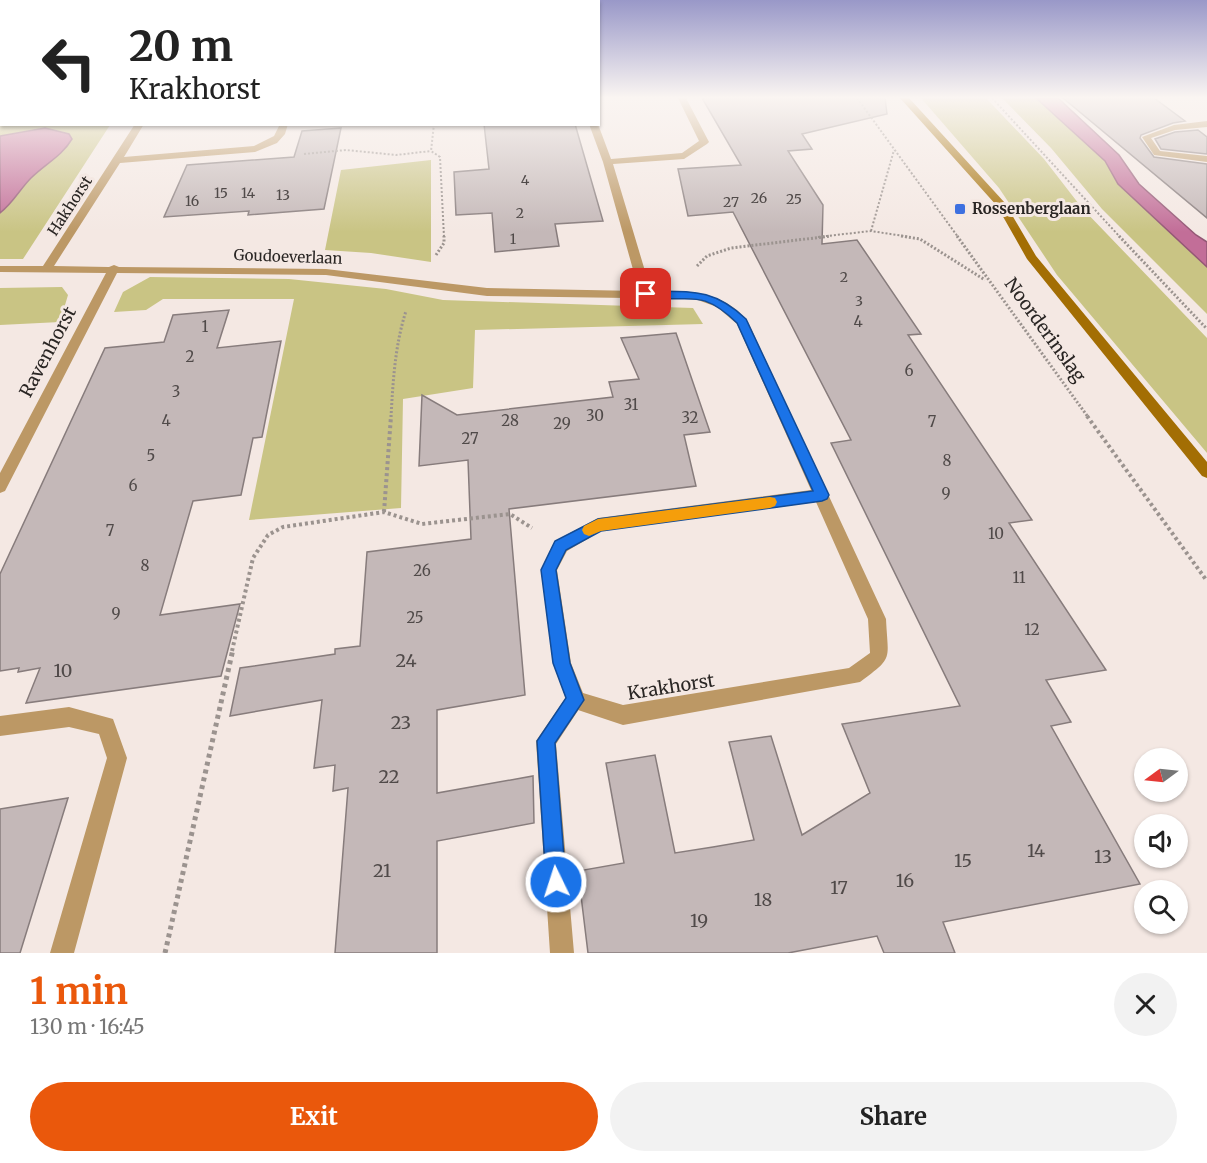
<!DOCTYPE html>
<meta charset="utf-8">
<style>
body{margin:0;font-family:Merriweather,serif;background:#f2f2f2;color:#222;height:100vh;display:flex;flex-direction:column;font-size:22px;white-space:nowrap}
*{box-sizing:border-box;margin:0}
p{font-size:20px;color:#767676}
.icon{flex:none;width:33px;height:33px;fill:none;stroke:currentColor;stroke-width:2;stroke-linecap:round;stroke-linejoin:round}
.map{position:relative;height:953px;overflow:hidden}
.drawer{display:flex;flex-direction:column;background:#fff;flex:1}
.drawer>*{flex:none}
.hud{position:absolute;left:0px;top:0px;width:600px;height:126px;box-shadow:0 2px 4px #0004;background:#fff;color:#222;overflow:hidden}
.needle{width:39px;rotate:255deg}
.buttons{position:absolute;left:1134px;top:748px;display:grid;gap:12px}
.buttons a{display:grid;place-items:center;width:54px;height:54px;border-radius:50%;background:#fff;box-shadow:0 2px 4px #0004;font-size:30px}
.pin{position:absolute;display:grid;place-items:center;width:51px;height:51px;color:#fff;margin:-26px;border-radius:12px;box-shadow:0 3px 9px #0006}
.me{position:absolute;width:66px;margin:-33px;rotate:356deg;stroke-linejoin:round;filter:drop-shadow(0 0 4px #0008)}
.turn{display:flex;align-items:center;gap:21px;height:126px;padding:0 30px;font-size:27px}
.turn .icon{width:78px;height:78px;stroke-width:2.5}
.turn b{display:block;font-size:42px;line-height:51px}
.round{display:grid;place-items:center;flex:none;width:63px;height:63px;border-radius:32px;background:#f2f2f2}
.head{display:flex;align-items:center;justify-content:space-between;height:102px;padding:0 30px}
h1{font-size:36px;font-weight:700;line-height:45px;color:#ea580c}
.primary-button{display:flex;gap:12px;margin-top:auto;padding:12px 30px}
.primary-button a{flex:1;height:69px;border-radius:36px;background:#ea580c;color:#fff;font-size:24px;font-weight:700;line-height:69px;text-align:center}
.primary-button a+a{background:#f2f2f2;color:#222}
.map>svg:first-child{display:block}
</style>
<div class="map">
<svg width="1207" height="953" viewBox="0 0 1207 953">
<rect width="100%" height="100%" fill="#f4e8e3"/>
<!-- green -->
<path fill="#c9c484" d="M921,98H986L1044,159L1082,208L1207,338V453L1057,275L999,188Z
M1002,98H1036L1105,161L1118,184L1207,267V314L1102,209L1051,148Z
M0,113L2,124L110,125L23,259H0V213C13,203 20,189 31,178C45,164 61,156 72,139L45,128L0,136Z
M431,160V262L371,253L325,250L341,170Z
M150,277L289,279L386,289L443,300L693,308L703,324L475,330L473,388L403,399L401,508L249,520L294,299H163L146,310L114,312L123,292Z
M62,287L68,295L60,322L0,325V288Z"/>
<!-- water -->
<path fill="#c26e98" stroke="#945875" stroke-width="1.5" d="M1036,98H1058L1119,155L1139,184L1196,235L1207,242V267L1118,184L1105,161Z
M45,128L69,134L72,139C62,156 45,164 31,178C20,189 13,203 0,213V136Z"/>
<!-- building -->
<path fill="#c4b8b8" stroke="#877c7c" stroke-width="1.5" d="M702,98H885L887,114L802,134L812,149L788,151L823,205L822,244L857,240L921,334L908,335L1032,520L1009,523L1106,670L1046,680L1071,722L1051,726L1140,884L943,922L955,953H884L877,936L788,953H588L578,871L624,863L606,763L655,755L675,853L713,847L754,840L729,742L771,736L802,835L870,793L842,724L960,706L831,443L851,440L733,212L688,216L678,169L741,165Z
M1063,98H1154L1185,121L1173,123L1141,135L1140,138L1154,157L1207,164V218Z
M484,124H575L603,221L555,224L559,246L495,252L492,213L456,215L454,172L489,169Z
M341,128L324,209L248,215L249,211L164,217L187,165L294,157L302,131Z
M1198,130L1207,137V154L1161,149L1155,139L1175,132Z
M229,310L217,348L281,341L262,437L253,438L241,495L193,501L160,615L240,604L221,676L26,703L40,668L18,672L19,668L0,671V574L105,348L164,342L173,315Z
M676,333L710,432L684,435L696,486L509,509L525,695L437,710V793L533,776L534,823L437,841V953H335L348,788L333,791L335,765L314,768L322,700L230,716L240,668L335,654V649L360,646L367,552L471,539L468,460L419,466L422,395L457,415L613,397L609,382L639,379L621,338Z
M68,798L20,953H0V809Z"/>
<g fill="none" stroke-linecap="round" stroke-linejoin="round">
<!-- path-far3 -->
<path stroke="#9b938f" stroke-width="2" stroke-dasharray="2 2" stroke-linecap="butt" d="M857,98L958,237
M992,98L1120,237
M434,124L431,151L440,157L444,237
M304,154L346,150L396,155L431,151
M871,231L894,150
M818,237L871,231L910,237"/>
<!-- path-far2 -->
<path stroke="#9b938f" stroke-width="3" stroke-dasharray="2 2" stroke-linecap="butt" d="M901,236L920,239L985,280
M957,236L1088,417
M1119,236L1207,329
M436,255L444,243V236
M697,266L707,256L731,248L831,236
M391,417C393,381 395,345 406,311"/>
<!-- path-far1 -->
<path stroke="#9b938f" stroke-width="4" stroke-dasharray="3 3" stroke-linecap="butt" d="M1087,416L1207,581
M384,512L391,416
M232,651L253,558L268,535L283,527L384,512L422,524L510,514L532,528"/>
<!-- path -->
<path stroke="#9b938f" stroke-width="5" stroke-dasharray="4 4" stroke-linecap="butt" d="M165,953L233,649"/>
<!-- lane -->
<path fill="#bc9865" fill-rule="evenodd" d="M576,691L583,693L585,700L556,744L574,953H550L536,741L569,693Z
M69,707L113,719L127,758L74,953H50L107,758L99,734L69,727L0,736V716Z"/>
<!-- street -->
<path fill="#bc9865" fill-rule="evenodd" d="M678,98H686L709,142L707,144L684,159L613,164L651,291C687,291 724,290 748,322L886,619C888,661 894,657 860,682L623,725L569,707L553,663L541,570L555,541L598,518L811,490L737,324L717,307L695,299L487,296L326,275L117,273L5,491L0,493V473L106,273L0,272V266H43L135,124H144L124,157L254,146L274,136L280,124H288L285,134L277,143L255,152L120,163L54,266L109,267L114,265L119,267L326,269L487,288L639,291L603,162L589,124H598L611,159L682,153L699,141ZM816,502L868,619L870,653L849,668L623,705L583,693L571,663L557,570L567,551L601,531Z
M1207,121V127L1175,130L1151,138L1160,151L1207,156V162L1154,155L1142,137L1174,125Z"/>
<!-- secondary -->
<path fill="#a36e04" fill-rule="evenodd" d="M900,98H909L1005,203L1036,256L1207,462V478L1202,476L1027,259L997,206Z"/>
</g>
<!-- sky -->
<linearGradient id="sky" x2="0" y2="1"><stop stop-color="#9998c8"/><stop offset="0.42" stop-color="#faf5f2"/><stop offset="1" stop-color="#faf5f2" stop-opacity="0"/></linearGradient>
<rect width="1207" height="232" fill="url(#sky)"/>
<!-- route -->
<path fill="#1a73e8" stroke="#114b97" stroke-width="1.5" d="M646,291C690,292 712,287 746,319L829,495L827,499L822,501L601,531L566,550L556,570L570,663L584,700L555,743L566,882L564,889L556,892L549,889L546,882L537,741L566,698L553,663L541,570L555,541L598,519L813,491L737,323C697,284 687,306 642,296V292Z"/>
<!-- slow -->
<path fill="#f59e0b" d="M770,497L775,498L777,502L775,506L770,508L601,531L589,536L584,534L582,530L584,526L598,519Z"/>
<!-- markers -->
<rect fill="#3d70e0" stroke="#f4e8e3" stroke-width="2" x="954" y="203" width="12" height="12" rx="3"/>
<g text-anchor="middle" stroke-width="6" stroke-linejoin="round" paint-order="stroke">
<!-- far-number labels -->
<g font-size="14" fill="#504a49">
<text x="525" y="185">4</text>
<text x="221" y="198">15</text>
<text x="248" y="198">14</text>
<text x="283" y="200">13</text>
<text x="759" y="203">26</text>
<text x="794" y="204">25</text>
<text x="192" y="206">16</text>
<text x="731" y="207">27</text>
<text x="520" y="218">2</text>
<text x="513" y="244">1</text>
<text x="844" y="282">2</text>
<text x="859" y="306">3</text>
</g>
<!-- far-street labels -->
<g font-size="15" fill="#2a2624" stroke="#f4e8e3">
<text transform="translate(70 206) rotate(-57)" y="5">Hakhorst</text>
<text transform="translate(288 257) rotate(2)" y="5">Goudoeverlaan</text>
</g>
<!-- far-poi labels -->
<g font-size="15" font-weight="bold" fill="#2a2624" stroke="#f4e8e3" text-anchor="start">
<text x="972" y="214">Rossenberglaan</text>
</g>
<!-- number labels -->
<g font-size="15" fill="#504a49">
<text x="858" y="327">4</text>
<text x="205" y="332">1</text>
<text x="190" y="362">2</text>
<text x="909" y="376">6</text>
<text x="176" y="397">3</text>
<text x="631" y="410">31</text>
<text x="595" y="421">30</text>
<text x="690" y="423">32</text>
<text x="166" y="426">4</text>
<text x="510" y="426">28</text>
<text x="932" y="427">7</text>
<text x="562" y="429">29</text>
<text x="470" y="444">27</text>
<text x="151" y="461">5</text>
<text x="947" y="466">8</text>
<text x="133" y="491">6</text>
<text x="946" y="499">9</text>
<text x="110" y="536">7</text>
<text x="996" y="539">10</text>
<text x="145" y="571">8</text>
<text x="422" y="576">26</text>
<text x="1019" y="583">11</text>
<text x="116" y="619">9</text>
<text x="415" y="623">25</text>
<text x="1032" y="635">12</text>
</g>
<!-- street labels -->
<g font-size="18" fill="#2a2624" stroke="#f4e8e3">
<text transform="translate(1045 330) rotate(54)" y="6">Noorderinslag</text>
<text transform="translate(48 352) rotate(-62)" y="6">Ravenhorst</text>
<text transform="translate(671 687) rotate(-9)" y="6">Krakhorst</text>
</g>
<!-- near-number labels -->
<g font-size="18" fill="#504a49">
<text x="406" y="667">24</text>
<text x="63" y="677">10</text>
<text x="401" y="729">23</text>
<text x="389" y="783">22</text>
<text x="1036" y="857">14</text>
<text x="1103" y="863">13</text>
<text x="963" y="867">15</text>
<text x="382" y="877">21</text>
<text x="905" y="887">16</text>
<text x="839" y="894">17</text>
<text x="763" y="906">18</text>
<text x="699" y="927">19</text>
</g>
</g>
</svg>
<div class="buttons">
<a><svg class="needle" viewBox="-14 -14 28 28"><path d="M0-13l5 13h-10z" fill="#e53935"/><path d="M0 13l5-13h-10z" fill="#767676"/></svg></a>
<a><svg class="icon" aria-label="sound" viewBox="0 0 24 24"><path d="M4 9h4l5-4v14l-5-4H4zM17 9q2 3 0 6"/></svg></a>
<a><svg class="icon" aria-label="search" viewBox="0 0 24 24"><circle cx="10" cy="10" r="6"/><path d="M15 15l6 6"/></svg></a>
</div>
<div class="pin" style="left:646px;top:294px;background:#d93025"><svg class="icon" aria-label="arrive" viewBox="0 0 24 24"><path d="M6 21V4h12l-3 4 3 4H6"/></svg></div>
<svg class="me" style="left:556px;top:882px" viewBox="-20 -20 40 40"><circle r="17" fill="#1a73e8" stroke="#fff" stroke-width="3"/><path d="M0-11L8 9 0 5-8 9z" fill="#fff"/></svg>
<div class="hud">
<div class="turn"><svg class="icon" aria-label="left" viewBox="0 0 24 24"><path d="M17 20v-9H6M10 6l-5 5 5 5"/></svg><div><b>20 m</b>Krakhorst</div></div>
</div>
</div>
<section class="drawer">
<div class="head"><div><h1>1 min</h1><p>130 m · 16:45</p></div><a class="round"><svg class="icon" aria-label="close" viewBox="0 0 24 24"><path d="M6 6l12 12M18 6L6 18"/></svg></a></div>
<div class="primary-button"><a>Exit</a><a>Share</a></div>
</section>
